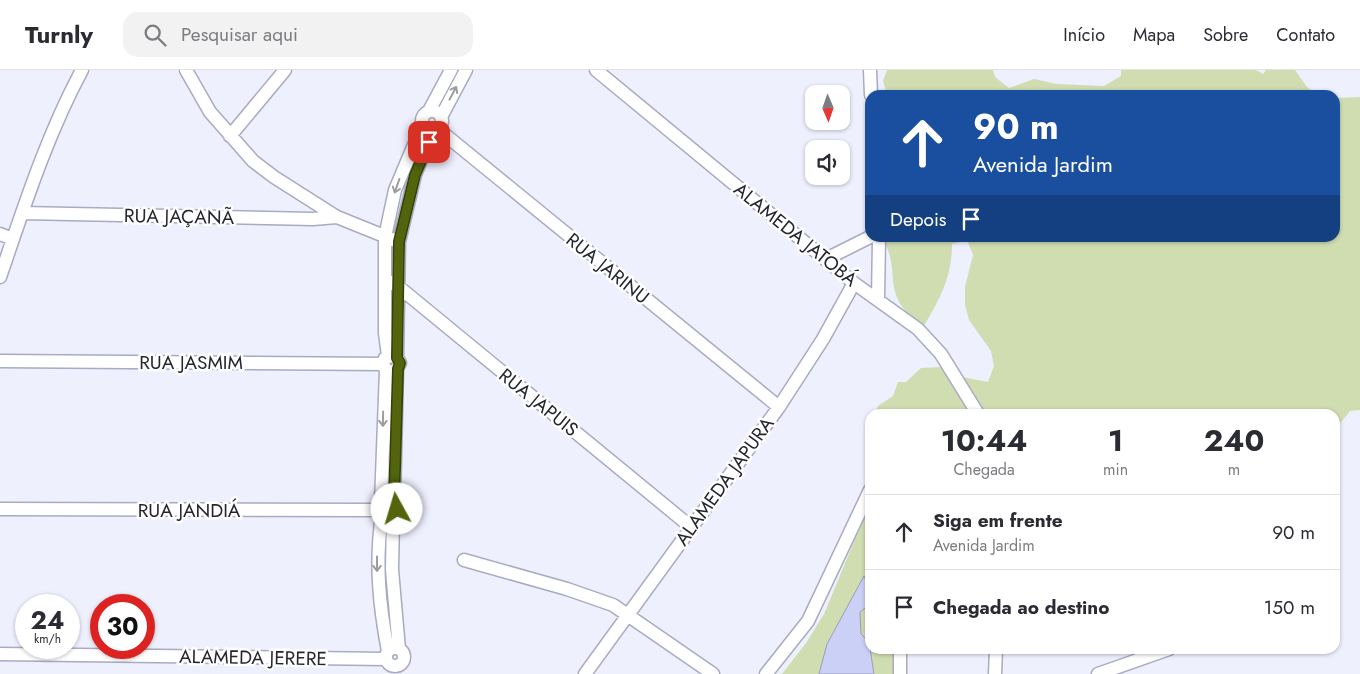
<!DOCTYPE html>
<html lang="pt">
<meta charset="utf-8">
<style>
body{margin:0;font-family:Jost,sans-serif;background:#f2f2f3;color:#2b2b33;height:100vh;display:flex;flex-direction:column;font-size:19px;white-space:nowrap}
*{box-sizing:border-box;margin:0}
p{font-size:16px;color:#7c7c81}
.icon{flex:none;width:28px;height:28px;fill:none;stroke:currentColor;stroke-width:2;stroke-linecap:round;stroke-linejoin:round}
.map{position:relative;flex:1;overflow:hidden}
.panel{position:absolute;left:865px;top:339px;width:475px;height:245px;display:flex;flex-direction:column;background:#fff;border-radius:15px;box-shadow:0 1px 4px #0004}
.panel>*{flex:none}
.top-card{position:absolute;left:865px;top:20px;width:475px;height:152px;border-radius:15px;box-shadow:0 1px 4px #0004;background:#1a4fa0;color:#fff;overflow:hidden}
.needle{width:32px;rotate:178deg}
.controls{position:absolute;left:805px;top:15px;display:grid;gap:10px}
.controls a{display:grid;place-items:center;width:45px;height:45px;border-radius:10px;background:#fff;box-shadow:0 1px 4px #0004;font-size:25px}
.speed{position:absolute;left:15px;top:524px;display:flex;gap:10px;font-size:25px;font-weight:700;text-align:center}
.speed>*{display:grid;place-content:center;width:65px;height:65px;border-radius:50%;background:#fff;box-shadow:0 1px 4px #0004;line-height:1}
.speed small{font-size:12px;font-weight:400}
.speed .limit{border:8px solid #d22;background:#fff;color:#111}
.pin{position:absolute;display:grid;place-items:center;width:42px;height:42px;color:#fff;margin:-21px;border-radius:10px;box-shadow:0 2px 8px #0006}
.me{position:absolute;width:55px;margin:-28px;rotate:354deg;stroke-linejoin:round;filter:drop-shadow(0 0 4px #0008)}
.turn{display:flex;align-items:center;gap:18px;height:105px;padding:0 25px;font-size:22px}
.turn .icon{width:65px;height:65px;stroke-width:2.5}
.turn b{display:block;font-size:35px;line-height:42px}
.then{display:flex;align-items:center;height:48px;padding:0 25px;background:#0003;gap:10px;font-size:19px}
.eta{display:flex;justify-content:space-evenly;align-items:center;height:85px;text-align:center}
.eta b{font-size:30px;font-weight:700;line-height:35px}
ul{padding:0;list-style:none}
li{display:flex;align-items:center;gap:15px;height:75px;padding:0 25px;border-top:1px solid #e1e1e2}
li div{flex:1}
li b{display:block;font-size:19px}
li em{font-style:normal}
header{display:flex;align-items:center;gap:30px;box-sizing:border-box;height:70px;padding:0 25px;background:#fff;border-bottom:1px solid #e1e1e2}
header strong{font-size:24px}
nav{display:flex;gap:28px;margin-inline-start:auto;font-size:18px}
.search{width:350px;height:45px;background:#f2f2f3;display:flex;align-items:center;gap:12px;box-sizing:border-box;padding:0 18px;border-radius:15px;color:#7c7c81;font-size:19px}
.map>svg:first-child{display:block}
</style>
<header>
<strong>Turnly</strong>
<div class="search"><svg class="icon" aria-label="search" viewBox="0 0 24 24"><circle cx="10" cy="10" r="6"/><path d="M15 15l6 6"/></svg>Pesquisar aqui</div>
<nav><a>Início</a><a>Mapa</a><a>Sobre</a><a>Contato</a></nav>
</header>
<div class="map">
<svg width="1360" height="604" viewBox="0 0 1360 604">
<rect width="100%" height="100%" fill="#eef0fe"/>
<!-- green -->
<path fill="#d0ddb1" d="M887,0H993L995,7L1009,18L1034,9L1057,14L1104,16L1121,6V0H1256L1263,4L1266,0H1295L1307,17L1317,25H887L883,11Z
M1360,27V340L1350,341L1335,360V344H874L878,336L893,326L898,312H906L921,298L942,297L957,306L988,312L994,296L991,281L969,250L965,235V217L973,185L967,170L952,174C952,206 941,227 925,254L922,256C877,222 904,204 882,168H1335V28Z
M870,433V579H898V604H782L806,573L824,544Z"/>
<!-- water -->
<path fill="#cbd0f7" stroke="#999dbb" d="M864,506L870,519L869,535L860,542L861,564L869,572L874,604H819L827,574Z"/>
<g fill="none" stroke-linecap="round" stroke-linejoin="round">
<defs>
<path id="minor" d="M186,0L210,42L253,91L274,107L337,147L399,172
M596,0L854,213L918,259L941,284L978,344
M870,0L871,25
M422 51a10 10 0 1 1 20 0a10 10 0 1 1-20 0Z
M429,41L451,0
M441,47L466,0
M438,59L779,337
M230,66L285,0
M22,143L313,149L337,147
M0,164L13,169
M826,189L870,167
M0,207C24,137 47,65 82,0
M385,209L400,218L691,457
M878,230L879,168
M388,286L385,263V167L395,120L422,56
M397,287L399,172L415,105L433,61
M0,291L383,294
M394,431L397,299L400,293L397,287L392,286L385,288L383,294L386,300L392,302L397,299
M381,432L386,300
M0,439L378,440
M382,445C375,492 379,534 388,581
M393,446L392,500L399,579
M464,490L567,519L613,535L713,604
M386 587a9 9 0 1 1 18 0a9 9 0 1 1-18 0Z
M0,584L386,589
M585,604L779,337L823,269L854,213
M766,604L808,551L870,420
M900,604V579
M995,604L996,579
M1098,604L1169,579"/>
</defs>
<!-- minor casing -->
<use href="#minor" stroke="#a8abc1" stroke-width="15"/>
<!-- minor -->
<use href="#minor" stroke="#fff" stroke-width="12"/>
</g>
<!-- one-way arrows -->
<defs><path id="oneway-shaft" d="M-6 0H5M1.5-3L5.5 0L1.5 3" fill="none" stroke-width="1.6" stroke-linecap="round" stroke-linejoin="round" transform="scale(1.25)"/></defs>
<g stroke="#9c9da1">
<use href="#oneway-shaft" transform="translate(453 23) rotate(-62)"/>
<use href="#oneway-shaft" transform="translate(397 116) rotate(109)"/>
<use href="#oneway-shaft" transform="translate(383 349) rotate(91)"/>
<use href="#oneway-shaft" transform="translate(377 494) rotate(90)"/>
</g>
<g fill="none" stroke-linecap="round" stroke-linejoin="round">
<defs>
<path id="route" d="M397,439L394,431L398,299L400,293L397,288L399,172L415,105L429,72"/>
</defs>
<!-- route casing -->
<use href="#route" stroke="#354108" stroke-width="12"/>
<!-- route -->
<use href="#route" stroke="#52640c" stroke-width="9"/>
</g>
<g text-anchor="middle" stroke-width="5" stroke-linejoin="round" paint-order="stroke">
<!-- street labels -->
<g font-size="19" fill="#24252e" stroke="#fefefe">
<text transform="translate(179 146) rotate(1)" y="7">RUA JAÇANÃ</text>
<text transform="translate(796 164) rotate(39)" y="7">ALAMEDA JATOBÁ</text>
<text transform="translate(608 198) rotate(39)" y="7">RUA JARINU</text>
<text x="191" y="299">RUA JASMIM</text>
<text transform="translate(539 332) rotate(39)" y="7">RUA JAPUIS</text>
<text transform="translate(724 411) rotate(-54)" y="7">ALAMEDA JAPURA</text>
<text x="189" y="447">RUA JANDIÁ</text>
<text transform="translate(253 587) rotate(1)" y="7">ALAMEDA JERERE</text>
</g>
</g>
</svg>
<div class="controls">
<a><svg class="needle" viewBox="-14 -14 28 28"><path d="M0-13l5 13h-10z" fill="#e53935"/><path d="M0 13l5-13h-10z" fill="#7c7c81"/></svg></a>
<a><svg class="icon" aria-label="sound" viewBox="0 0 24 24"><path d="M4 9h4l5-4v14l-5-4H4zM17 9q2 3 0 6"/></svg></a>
</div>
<div class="speed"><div>24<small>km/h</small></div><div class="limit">30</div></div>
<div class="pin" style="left:429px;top:72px;background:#d93025"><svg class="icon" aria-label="arrive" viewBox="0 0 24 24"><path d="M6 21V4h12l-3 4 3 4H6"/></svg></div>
<svg class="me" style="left:397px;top:439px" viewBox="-20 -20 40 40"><circle r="19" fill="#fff"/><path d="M0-13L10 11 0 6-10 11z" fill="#52640c"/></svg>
<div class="top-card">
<div class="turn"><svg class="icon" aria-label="ahead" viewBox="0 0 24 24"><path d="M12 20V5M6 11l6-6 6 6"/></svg><div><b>90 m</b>Avenida Jardim</div></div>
<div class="then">Depois<svg class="icon" aria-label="arrive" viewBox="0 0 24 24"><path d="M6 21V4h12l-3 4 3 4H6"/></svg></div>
</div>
<section class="panel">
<div class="eta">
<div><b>10:44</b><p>Chegada</p></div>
<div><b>1</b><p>min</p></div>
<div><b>240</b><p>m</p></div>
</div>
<ul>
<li><svg class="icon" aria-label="ahead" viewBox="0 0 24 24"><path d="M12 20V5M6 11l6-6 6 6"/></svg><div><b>Siga em frente</b><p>Avenida Jardim</p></div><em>90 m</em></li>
<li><svg class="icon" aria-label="arrive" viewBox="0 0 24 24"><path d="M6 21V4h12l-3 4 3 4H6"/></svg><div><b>Chegada ao destino</b></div><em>150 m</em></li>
</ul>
</section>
</div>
